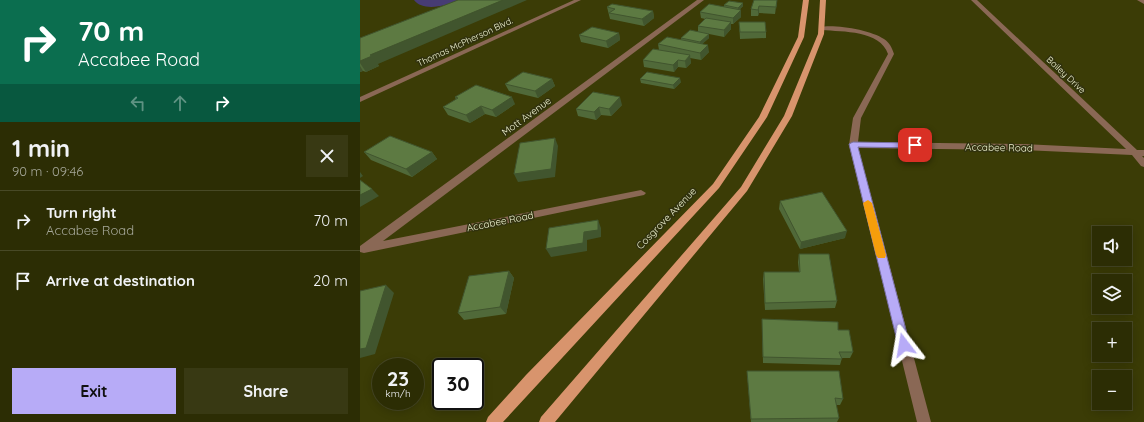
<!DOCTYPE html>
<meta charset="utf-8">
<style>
body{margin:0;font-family:Quicksand,sans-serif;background:#383913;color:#f1f3f6;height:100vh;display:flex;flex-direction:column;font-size:15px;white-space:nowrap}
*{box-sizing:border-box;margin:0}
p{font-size:13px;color:#a6a89a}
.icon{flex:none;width:22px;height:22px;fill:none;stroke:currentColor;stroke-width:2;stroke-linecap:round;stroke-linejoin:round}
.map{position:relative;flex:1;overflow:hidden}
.panel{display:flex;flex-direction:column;background:#2c2d04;width:360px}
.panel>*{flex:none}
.hud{background:#0b6e4f;color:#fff;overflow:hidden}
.tools{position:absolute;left:732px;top:226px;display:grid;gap:8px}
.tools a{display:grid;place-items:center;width:40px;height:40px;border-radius:0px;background:#2c2d04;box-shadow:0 2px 10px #0003,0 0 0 1px #484926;font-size:20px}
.speed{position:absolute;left:12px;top:358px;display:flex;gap:8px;font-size:20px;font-weight:700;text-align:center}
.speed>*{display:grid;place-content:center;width:52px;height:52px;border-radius:50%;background:#2c2d04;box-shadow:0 2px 10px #0003,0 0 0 1px #484926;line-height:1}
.speed small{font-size:10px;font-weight:400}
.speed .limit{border:2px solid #111;border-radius:6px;background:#fff;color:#111}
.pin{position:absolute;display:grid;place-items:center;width:34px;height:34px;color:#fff;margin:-17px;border-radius:8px;box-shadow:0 2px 6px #0006}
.me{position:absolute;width:44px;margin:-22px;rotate:346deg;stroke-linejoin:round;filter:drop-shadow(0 0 3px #0008)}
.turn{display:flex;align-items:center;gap:14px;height:84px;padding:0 12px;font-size:18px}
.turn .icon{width:52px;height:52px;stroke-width:2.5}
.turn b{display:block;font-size:28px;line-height:34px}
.lanes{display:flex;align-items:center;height:38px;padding:0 12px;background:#0003;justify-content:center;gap:20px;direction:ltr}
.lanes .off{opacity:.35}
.round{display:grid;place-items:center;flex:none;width:42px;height:42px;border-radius:0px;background:#383913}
.headline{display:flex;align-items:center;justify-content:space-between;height:68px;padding:0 12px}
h1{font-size:24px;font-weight:700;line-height:30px}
.primary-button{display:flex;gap:8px;margin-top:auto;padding:8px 12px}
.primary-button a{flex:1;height:46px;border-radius:0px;background:#b7abf7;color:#111;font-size:16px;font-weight:700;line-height:46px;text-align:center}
.primary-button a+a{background:#383913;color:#f1f3f6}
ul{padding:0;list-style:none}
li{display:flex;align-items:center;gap:12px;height:60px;padding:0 12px;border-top:1px solid #484926}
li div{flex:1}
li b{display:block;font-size:15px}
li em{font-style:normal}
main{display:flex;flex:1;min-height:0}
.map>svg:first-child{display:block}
</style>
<main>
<section class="panel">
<div class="hud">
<div class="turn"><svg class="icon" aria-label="right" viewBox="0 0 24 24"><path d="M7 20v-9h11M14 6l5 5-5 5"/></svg><div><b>70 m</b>Accabee Road</div></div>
<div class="lanes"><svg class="icon off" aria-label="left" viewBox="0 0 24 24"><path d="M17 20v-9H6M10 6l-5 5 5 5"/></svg><svg class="icon off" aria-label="ahead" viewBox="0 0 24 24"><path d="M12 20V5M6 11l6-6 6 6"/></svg><svg class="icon" aria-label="right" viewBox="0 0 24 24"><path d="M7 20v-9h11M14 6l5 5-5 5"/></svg></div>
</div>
<div class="headline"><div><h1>1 min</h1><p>90 m · 09:46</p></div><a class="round"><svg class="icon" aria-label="close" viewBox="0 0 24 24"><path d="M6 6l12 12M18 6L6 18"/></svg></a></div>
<ul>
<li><svg class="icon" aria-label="right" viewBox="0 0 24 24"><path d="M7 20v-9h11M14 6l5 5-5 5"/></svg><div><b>Turn right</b><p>Accabee Road</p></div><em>70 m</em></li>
<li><svg class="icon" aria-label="arrive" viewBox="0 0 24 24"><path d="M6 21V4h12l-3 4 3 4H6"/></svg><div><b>Arrive at destination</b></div><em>20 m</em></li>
</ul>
<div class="primary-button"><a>Exit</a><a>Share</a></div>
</section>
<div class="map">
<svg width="784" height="422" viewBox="0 0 784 422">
<rect width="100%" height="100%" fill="#3b3c06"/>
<!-- green -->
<path fill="#473c74" d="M54,0H98C86,6 63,12 54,0Z"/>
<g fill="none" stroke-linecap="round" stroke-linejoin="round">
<!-- minor -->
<path fill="#8a6855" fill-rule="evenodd" d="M214,0H221L0,102V97Z
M337,0H344L23,241L281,190L286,193L284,195L4,253L0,252V246Z
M611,0H617L777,150H784V156H782L784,158V167L781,166L772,155L663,150L498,148L571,422H557L489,145L493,118L528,54C520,30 483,32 462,30L460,29V27C475,24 511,30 524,39C530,43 532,48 534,54L501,118L498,142L663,144L766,149Z
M777,0H784V4Z"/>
<!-- primary -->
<path fill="#d8946d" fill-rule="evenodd" d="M443,0H449L444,37L407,117L359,188L143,422H126L128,417L166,375L353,184L399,117L438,37Z
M460,0H466L464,34L432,116L387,191L195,422H179L181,417L381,187L424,116L458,34Z"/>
</g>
<!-- wall -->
<path fill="#506939" d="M417,0L415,14L399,13L398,16H391V9Z
M383,3V6L379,10H381V17L373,24H371V29L364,37L349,34V38L342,44L349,52L341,60L330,58L331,63L326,68L318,67L314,72L284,67L283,60L299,50L298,44L321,40V38L338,32V26L345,19L341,18L340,12L364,7V5Z
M247,7L293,11L294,18L284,26L250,19Z
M379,22L406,32V38L380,39Z
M259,33L260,40L248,48L221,42L219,35Z
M0,38L19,66L6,72L3,71L0,72Z
M192,79L195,86L178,98L149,91L145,84Z
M280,79L321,82L314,89L281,83Z
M95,97L155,104L136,117L125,114L110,123L88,115L83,107L96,100Z
M262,105L251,116L241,115L236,120L218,116L216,109Z
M4,152H72L77,159L52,177L11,160Z
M420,201L485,238L440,249L419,209Z
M439,254L477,301L475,308L405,310L403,279L404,272H439L438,262Z
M149,271L154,278L146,314L104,320L98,313Z
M402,319L478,330L493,352L490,358H482L480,365L403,363Z
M387,371L483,399L480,405H476L479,418L477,422H391Z"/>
<!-- shaded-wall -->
<path fill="#41552e" d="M143,0H167L18,64L19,66L6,72L0,63V61L10,55Z
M417,0V5L415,14Z
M383,3V6L378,11V8Z
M399,6V13L398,16V10Z
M381,10V17L373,24V18Z
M293,11L294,18L284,26L282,19Z
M371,22V29L364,37V30Z
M259,33L260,40L248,48L246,41Z
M349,34V38L340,46V42Z
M348,45L349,52L341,60L340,53Z
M330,55L331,63L326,68L325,61Z
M318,60V67L314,72L313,65Z
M0,66L3,71L0,72Z
M320,78L321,82L314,89L313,85Z
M192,79L195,86L178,98L175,91Z
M152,97L155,104L136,117L132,110Z
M260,97L262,105L251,116L249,109Z
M121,106L125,114L110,123L106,115Z
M239,107L241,115L236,120L234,112Z
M195,138L198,146L195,177L158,182L154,174Z
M72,152L77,159L52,177L46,169Z
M0,172L3,176L0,178Z
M12,189L19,196L0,207V195Z
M238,220L241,228V237L227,240V251L191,257L186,249L224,232Z
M487,231L485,238L440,249L441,242Z
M149,271L154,278L146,314L140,307Z
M26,285L34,293L15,354L0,358V349Z"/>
<!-- building -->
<path fill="#5d7a42" stroke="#41552e" d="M98,0H143L10,55L12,56L0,61V38Z
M394,0H417L416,7L399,6L398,10L391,9Z
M369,1L383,3L378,8L364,5Z
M252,4L293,11L282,19L249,13L255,9L247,7Z
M349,4L381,10L373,18L340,12Z
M346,18L371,22L364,30L338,26Z
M379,22H405L406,32H380Z
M232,27L259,33L246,41L219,35Z
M330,30L349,34L340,42L321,38Z
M307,37L348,45L340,53L298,44Z
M293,49L330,55L325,61L318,60L313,65L283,60Z
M163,72L192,79L175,91L145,84Z
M287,72L320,78L313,85L280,79Z
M116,85L152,97L132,110L121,106L106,115L83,107L98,98L95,97Z
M233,92L260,97L249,109L239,107L234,112L216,109Z
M30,136L72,152L46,169L4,152Z
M195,138L191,169L154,174L160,143Z
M0,180L12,189L0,195Z
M462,192L487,231L441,242L420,201Z
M238,220V230L224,232L223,243L186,249L189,228Z
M439,254H469L477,301L405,303L404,272H440Z
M149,271L140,307L98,313L109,276Z
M26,285L6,348L0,349V291Z
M402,319L478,322V330H489L493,352H479L482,359L403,357Z
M387,371H479L483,399L475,398L479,418L391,419Z"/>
<!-- route -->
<path fill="#b7abf7" stroke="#776fa1" d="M493,142L555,143L559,145L555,148L498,147L550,345L548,349L544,350L540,349L538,345L489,144Z"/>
<!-- slow -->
<path fill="#f59e0b" d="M508,200L512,203L526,255L525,258H518L516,255L503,203Z"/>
<g text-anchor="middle" stroke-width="3" stroke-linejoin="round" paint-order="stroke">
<!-- far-street labels -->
<g font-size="9" fill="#eff2d0" stroke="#30310e">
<text transform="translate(105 42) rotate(-25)" y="3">Thomas McPherson Blvd.</text>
<text transform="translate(706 75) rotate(43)" y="3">Bailey Drive</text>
</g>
<!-- street labels -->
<g font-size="10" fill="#eff2d0" stroke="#30310e">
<text transform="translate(166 116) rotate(-36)" y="4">Mott Avenue</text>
<text transform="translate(639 147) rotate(1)" y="4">Accabee Road</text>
<text transform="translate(306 218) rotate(-46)" y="4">Cosgrove Avenue</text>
<text transform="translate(140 221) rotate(-11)" y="4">Accabee Road</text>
</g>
</g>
</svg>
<div class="tools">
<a><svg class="icon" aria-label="sound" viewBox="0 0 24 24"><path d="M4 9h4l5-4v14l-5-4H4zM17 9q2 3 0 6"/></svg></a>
<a><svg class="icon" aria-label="layers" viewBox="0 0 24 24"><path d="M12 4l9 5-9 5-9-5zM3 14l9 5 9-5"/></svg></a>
<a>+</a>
<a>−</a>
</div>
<div class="speed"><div>23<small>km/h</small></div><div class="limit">30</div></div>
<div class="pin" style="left:555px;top:145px;background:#d93025"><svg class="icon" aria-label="arrive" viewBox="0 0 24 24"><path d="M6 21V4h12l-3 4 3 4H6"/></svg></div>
<svg class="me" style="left:544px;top:345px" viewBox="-20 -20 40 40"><path d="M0-17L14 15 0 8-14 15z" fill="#b7abf7" stroke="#fff" stroke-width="4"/></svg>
</div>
</main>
